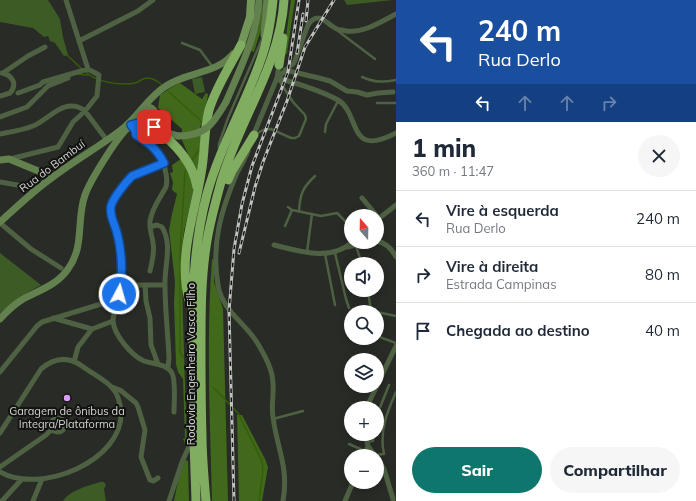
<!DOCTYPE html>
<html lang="pt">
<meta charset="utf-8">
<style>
body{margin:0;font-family:Mulish,sans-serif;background:#f6f6f7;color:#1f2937;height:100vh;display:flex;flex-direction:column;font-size:15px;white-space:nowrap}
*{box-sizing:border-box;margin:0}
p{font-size:13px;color:#747a83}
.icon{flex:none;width:22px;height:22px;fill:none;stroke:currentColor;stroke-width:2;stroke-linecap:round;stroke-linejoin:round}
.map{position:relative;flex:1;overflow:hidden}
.details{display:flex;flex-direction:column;background:#fff;width:300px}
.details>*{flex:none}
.hud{background:#1a4fa0;color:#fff;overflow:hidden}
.needle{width:26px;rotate:340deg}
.fabs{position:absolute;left:344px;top:209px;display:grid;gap:8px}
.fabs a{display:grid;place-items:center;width:40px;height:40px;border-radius:50%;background:#fff;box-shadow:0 2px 10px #0003;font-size:20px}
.pin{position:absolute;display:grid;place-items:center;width:34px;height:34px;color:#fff;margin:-17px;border-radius:8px;box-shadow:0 2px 6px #0006}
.me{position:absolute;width:44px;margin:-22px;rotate:6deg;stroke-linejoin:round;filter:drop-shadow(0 0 3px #0008)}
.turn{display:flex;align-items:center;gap:14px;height:84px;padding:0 16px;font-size:18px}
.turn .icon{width:52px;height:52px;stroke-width:2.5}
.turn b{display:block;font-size:28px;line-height:34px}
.lanes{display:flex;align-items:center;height:38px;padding:0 16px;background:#0003;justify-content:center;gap:20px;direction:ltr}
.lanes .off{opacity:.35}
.round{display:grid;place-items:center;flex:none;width:42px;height:42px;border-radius:21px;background:#f6f6f7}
.head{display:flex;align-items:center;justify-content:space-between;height:68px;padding:0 16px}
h1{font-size:24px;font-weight:800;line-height:30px}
.action{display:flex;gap:8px;margin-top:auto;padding:8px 16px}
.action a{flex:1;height:46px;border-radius:24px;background:#0f766e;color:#fff;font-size:16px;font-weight:800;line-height:46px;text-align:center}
.action a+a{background:#f6f6f7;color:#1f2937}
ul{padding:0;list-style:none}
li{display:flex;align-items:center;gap:12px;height:56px;padding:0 16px;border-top:1px solid #e0e1e3}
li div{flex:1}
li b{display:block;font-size:15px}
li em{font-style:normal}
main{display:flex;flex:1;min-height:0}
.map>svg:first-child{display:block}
</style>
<main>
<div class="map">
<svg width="396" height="501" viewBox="0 0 396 501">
<rect width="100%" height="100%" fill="#282b26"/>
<!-- green -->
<path fill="#3d5b25" d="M0,0H48L60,19L63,37L68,55L64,56L55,43L50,41L48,36L44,37L33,28L0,22Z
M344,0H393L347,5Z
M202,77L205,92L195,94L192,79Z
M0,253L41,285L20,297L0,313Z
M100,482H104L106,485L104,489L106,501H63C70,490 88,486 100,482Z"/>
<!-- forest -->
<path fill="#41691b" d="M263,0H266L262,26L254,52L251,51L259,25Z
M291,0H295L287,53L283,58Z
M180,83L202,99L206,93L208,94L204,120L200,127L201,136L198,171L184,231L181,254L187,448L183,439L185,438L183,379L178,372L176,364L174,303L175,282L169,230L172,214L177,194L172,190L173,182L170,173L173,172L172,165L188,154L182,140V129L158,108L160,95L172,87Z
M212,259L214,260V282L223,309L228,501H212C210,420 206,339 212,259Z
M237,415H242L265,459L268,467L262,501H239Z
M185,460L188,461L189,501H174L178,481Z"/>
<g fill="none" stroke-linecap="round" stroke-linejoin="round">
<!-- stream -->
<path stroke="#365d0a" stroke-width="1.5" d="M67,55L83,70
M86,72C96,82 120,86 135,83C138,83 140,80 143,79C149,76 156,80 161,84
M78,74L88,75
M169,92L199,119L202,123
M191,162L200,148
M183,357L180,353V254L185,172L187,168
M213,387L238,413L262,461L263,470L259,501"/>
<!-- lane -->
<path stroke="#4f6143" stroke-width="2.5" d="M338,31L375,59
M182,43L200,50L212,66
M362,77C375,83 383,82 396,80
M377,103H396
M325,132L326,124L338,101
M256,134L263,130L271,129L291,138H295L299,136L306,119L305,115L293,102L278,79
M219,149V144L228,118L263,37
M288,207L292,210L321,216L337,213L351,227
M299,211C300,195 302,188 315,176
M285,226L292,210
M356,246L362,264
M307,252L312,214
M335,253L346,299L349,308
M325,254L335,305
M368,290L371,312
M377,312L396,316
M377,336L396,343
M377,415L389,385
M273,419L303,411
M367,442L373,441V434
M349,444L365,451
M375,455L384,454C379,432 387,412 396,392"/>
<!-- street -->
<path stroke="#4f6143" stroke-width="5" d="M79,41L138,11L153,0
M285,70L319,78L330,81L347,91L357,92L367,95L378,93L393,92
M3,73L28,56L45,47
M277,78L294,63L308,25C319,9 327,25 337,29C339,30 343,30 346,31C364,33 381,22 396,14
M277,78C296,83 321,91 338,100C361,114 347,159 396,133
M18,93L40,85L43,82L88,69
M0,96L10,93C18,84 12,75 2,73
M0,117L27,107L48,86L68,78L67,75
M131,125L135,130L137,135C153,147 163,153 166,174C167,179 167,183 166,187C160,198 152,208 150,221C149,229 152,235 153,243C155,252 152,262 150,271
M0,134C11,132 23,130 33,126C50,119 65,96 85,111L106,139
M253,136L277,78L279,65
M248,151C245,159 241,165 237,173C221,210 211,244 218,285C222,311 246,323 258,344C265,356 273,370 273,384C274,395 271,406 273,417C277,449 289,467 283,501
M10,159L58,147L73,122L85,111L97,96L99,75L88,69L66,0
M0,182L23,186L35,191
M362,198L377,216
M377,220L396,205
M0,223L31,249L61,268
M150,227L157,225L162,227C173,245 164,266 165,286C165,310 168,334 169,358L168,367
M377,241C386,243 392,249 396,257
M274,245C299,251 331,262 352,242
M347,247L370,242
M121,285H165
M145,285L146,301L150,318L151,345L158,364
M117,303C122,280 123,255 117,233C115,223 109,216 111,206C113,198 126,182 132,176L164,163
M53,318L92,329
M74,362L78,347L92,329L113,321
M0,372L37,326L42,322L101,304L117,303C116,308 113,315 113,321C114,335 132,356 144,361C153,364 167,364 172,373C176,381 174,402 174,412
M377,385L396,346
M112,387L120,390L136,403L138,407L145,430L141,457L150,480L153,481L158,478
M366,408L377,386
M51 425a7 7 0 1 1 14 0a7 7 0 1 1-14 0Z
M0,433L41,369C54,358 68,356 82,366C91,373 108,381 114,390C118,395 120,404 121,410C125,461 40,495 0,472
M365,434L368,446L375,456
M364,456L368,446
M377,458L384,469L393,499
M0,467L46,435L52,429
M2,501L22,479
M33,501L42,479
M169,501L182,462L192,440
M345,501L353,482"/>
<!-- secondary -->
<path stroke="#63804f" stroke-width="7" d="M264,35L267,0
M226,102C240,69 257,36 259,0
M159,130L178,136
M0,160L9,159L53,177
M0,222C17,207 34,190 53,177C75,160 99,147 121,130C138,117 148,97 166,86C188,71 215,75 233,54
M0,319C7,311 15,304 23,299C40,290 57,285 68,269C85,246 76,220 85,195C90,181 118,135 130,126C137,121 149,124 155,118V112C152,107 148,106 143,108"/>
<!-- primary -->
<path stroke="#739758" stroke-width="8" d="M241,45L250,17L251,0"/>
<!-- highway -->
<path stroke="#80ad5f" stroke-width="9" d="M279,65L283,38
M153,127C174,142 193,162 197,187
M228,180L232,171L254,135
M189,300C177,255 196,211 202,168C205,149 204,129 209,110C216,87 230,66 241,45
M196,501C194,456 193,410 193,365C192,308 192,249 207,194C220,147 245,105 261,59C268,40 271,20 273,0
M206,501C204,479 202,457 202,435C201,405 201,376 201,347C201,314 201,280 206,247C209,225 215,204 221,182C239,120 280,66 284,0"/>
<defs>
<path id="rail" d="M306,21L308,0
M297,53L303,14
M239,253L255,187L263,162L287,101L305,47L334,0
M234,501L229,311L234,249L242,204L252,166L288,72L299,0"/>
</defs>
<!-- rail casing -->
<use href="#rail" stroke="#c0c2bf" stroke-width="3"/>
<!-- rail -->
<use href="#rail" stroke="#121311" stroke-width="1.5" stroke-dasharray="4.5" stroke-linecap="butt"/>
<!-- secondary-bridge -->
<path stroke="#63804f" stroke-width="7" d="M178,136C206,136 213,124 226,102"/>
</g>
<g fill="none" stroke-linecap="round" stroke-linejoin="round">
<defs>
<path id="route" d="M119,294C123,275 122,251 117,233C115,224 109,216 111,206C113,198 126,182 132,176L164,163C156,148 150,144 136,135L135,130L131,125L138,123L154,127"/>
</defs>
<!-- route casing -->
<use href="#route" stroke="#114b97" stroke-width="10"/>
<!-- route -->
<use href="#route" stroke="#1a73e8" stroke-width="7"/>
</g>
<!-- markers -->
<circle fill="#d79bf9" stroke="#121311" stroke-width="1.5" cx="67" cy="398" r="4"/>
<g text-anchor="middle" stroke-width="4" stroke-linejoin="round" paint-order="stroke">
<!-- street labels -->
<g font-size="11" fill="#d3d5d2" stroke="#121311">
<text transform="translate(52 166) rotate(-37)" y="4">Rua do Bambuí</text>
<text transform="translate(191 364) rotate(-90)" y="4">Rodovia Engenheiro Vasco Filho</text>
</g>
<!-- poi labels -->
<g font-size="11" fill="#d3d5d2" stroke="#121311">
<text x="67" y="415">Garagem de ônibus da<tspan x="67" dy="13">Integra/Plataforma</tspan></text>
</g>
</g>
</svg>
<div class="fabs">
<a><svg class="needle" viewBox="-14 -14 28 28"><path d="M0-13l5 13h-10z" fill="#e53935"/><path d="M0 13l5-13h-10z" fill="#747a83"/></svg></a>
<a><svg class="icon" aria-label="sound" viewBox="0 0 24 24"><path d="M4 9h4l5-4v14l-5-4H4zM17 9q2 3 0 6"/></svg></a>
<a><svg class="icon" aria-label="search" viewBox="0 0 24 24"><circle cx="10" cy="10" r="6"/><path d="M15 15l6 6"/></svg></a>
<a><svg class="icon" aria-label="layers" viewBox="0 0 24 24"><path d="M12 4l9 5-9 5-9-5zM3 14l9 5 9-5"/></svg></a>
<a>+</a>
<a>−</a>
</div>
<div class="pin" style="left:154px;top:127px;background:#d93025"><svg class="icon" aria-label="arrive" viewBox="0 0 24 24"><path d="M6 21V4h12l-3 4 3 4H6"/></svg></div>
<svg class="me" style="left:119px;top:294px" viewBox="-20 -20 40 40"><circle r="17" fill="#1a73e8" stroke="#fff" stroke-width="3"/><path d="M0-11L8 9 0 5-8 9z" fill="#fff"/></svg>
</div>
<section class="details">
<div class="hud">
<div class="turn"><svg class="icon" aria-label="left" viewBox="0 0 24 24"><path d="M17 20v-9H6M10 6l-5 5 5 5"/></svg><div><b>240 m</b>Rua Derlo</div></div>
<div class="lanes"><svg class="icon" aria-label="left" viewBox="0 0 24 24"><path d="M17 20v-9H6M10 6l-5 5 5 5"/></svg><svg class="icon off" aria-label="ahead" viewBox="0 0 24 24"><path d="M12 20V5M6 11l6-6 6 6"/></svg><svg class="icon off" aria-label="ahead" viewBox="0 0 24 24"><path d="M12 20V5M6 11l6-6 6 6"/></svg><svg class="icon off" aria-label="right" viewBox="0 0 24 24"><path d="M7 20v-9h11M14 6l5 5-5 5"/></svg></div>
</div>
<div class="head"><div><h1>1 min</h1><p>360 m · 11:47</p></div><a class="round"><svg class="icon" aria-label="close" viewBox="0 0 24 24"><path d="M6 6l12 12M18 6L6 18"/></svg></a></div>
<ul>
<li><svg class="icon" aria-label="left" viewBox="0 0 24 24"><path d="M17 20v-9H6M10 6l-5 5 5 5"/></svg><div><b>Vire à esquerda</b><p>Rua Derlo</p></div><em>240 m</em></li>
<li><svg class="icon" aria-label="right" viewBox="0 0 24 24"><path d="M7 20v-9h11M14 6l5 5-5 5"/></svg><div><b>Vire à direita</b><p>Estrada Campinas</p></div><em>80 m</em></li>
<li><svg class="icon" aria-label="arrive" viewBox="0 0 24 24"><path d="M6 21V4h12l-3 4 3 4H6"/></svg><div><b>Chegada ao destino</b></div><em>40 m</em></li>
</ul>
<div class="action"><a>Sair</a><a>Compartilhar</a></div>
</section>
</main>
